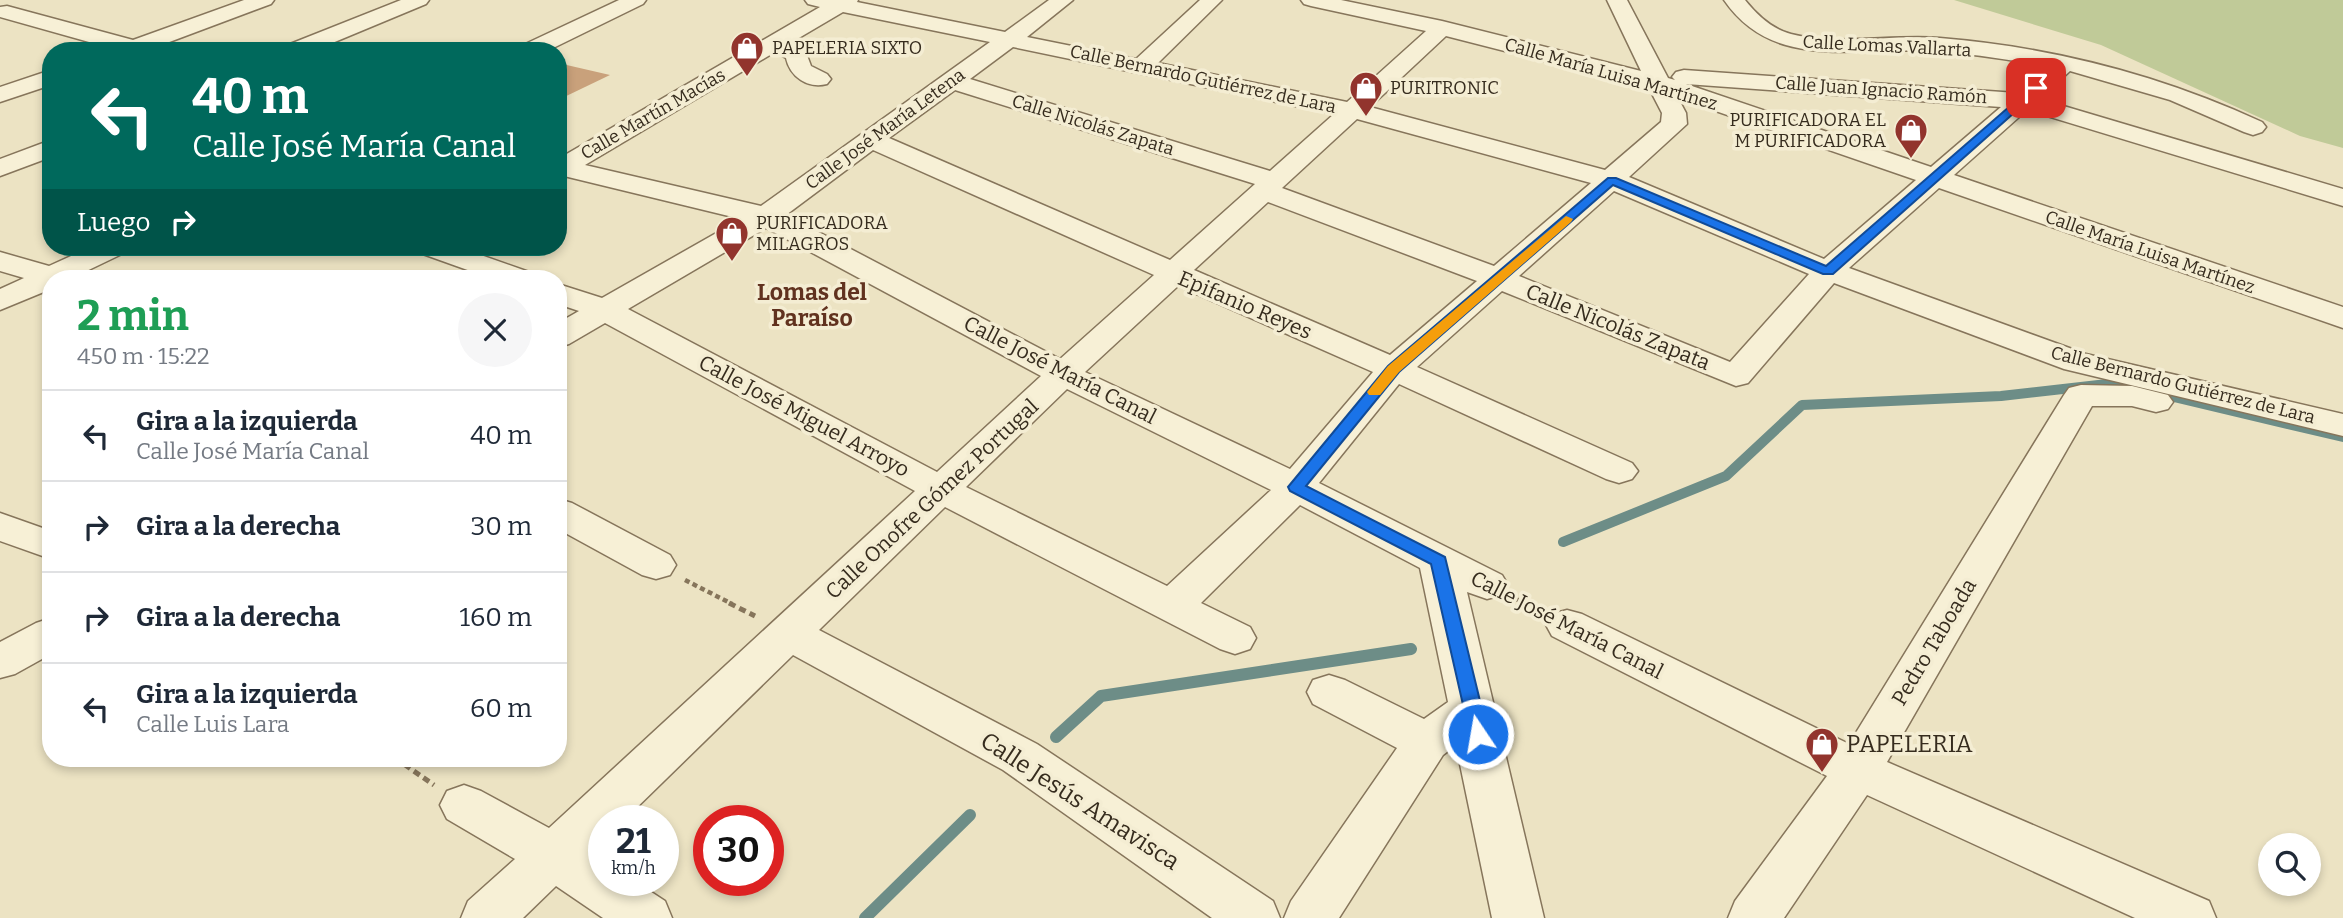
<!DOCTYPE html>
<html lang="es">
<meta charset="utf-8">
<style>
body{margin:0;font-family:Bitter,serif;background:#f6f6f7;color:#1f2937;height:100vh;display:flex;flex-direction:column;font-size:26px;white-space:nowrap}
*{box-sizing:border-box;margin:0}
p{font-size:23px;color:#747a83}
.icon{flex:none;width:38px;height:38px;fill:none;stroke:currentColor;stroke-width:2;stroke-linecap:round;stroke-linejoin:round}
.map{position:relative;flex:1;overflow:hidden}
.sheet{position:absolute;left:42px;top:270px;width:525px;height:497px;display:flex;flex-direction:column;background:#fff;border-radius:28px;box-shadow:0 4px 10px #0003}
.sheet>*{flex:none}
.hud{position:absolute;left:42px;top:42px;width:525px;height:214px;border-radius:28px;box-shadow:0 4px 10px #0003;background:#00695c;color:#fff;overflow:hidden}
.buttons{position:absolute;left:2258px;top:833px;display:grid;gap:14px}
.buttons a{display:grid;place-items:center;width:63px;height:63px;border-radius:50%;background:#fff;box-shadow:0 4px 10px #0003;font-size:35px}
.speed{position:absolute;left:588px;top:805px;display:flex;gap:14px;font-size:35px;font-weight:700;text-align:center}
.speed>*{display:grid;place-content:center;width:91px;height:91px;border-radius:50%;background:#fff;box-shadow:0 4px 10px #0003;line-height:1}
.speed small{font-size:18px;font-weight:400}
.speed .limit{border:10px solid #d22;background:#fff;color:#111}
.pin{position:absolute;display:grid;place-items:center;width:60px;height:60px;color:#fff;margin:-30px;border-radius:14px;box-shadow:0 4px 10px #0006}
.me{position:absolute;width:77px;margin:-38px;rotate:348deg;stroke-linejoin:round;filter:drop-shadow(0 0 5px #0008)}
.turn{display:flex;align-items:center;gap:24px;height:147px;padding:0 35px;font-size:32px}
.turn .icon{width:91px;height:91px;stroke-width:2.5}
.turn b{display:block;font-size:49px;line-height:60px}
.then{display:flex;align-items:center;height:66px;padding:0 35px;background:#0003;gap:14px;font-size:26px}
.round{display:grid;place-items:center;flex:none;width:74px;height:74px;border-radius:37px;background:#f6f6f7}
.summary{display:flex;align-items:center;justify-content:space-between;height:119px;padding:0 35px}
h1{font-size:42px;font-weight:700;line-height:52px;color:#1e9e55}
ul{padding:0;list-style:none}
li{display:flex;align-items:center;gap:21px;height:91px;padding:0 35px;border-top:2px solid #e0e1e3}
li div{flex:1}
li b{display:block;font-size:26px}
li em{font-style:normal}
.map>svg:first-child{display:block}
</style>
<div class="map">
<svg width="2343" height="918" viewBox="0 0 2343 918">
<rect width="100%" height="100%" fill="#ece3c3"/>
<!-- green -->
<path fill="#c0ca98" d="M1954,0H2343V148L2300,136L2101,45Z"/>
<g fill="none" stroke-linecap="round" stroke-linejoin="round">
<!-- stream-far1 -->
<path stroke="#6d8d87" stroke-width="10" d="M2157,393L2343,437
M1563,542L1726,476L1802,405L2001,396L2116,383L2139,389"/>
<!-- stream -->
<path stroke="#6d8d87" stroke-width="12" d="M1056,737L1101,696L1411,649
M865,918L970,815"/>
</g>
<!-- building -->
<path fill="#c9a17b" d="M558,63L610,75L558,100Z"/>
<g fill="none" stroke-linecap="round" stroke-linejoin="round">
<defs>
<path id="minor" d="M244,0H274L271,4L156,47L159,51H113L114,49L0,17V7L7,6L133,40Z
M401,0H429L426,4L313,51H282L285,46Z
M619,0H646L643,4L547,51H518L521,46Z
M805,0H858L857,2L1005,32L1049,0H1073L1027,37L1136,59L1200,0H1222L1158,63L1347,102L1426,31L1311,6L1304,4L1301,0H1341L1442,21L1641,71L1607,0H1627L1668,78L1675,80L1672,77L1676,72L1684,70L2017,93L2048,67C2008,59 1967,53 1926,51C1852,47 1773,71 1724,0H1745C1757,15 1772,29 1791,34C1839,46 1891,34 1940,38C2051,47 2160,75 2262,122L2266,127L2262,132L2253,135L2244,132L2170,100L2070,71L2040,99L2343,189V206L2027,110L1954,175L2343,307V328L1939,188L1849,268L2086,354L2343,414V436L2064,369L1834,283L1748,383L1736,386L1502,291L1417,367L1632,463L1638,471L1632,479L1619,483L1606,479L1399,384L1319,483L1502,575L1508,585L1502,595L1487,599L1467,592L1544,918H1492L1456,745L1443,755L1339,918H1284L1291,901L1397,748L1313,704L1307,692L1313,680L1329,675L1345,680L1424,719L1448,702L1420,568L1300,505L1201,603L1250,627L1256,638L1250,649L1235,654L1220,649L945,507L819,630L1037,744L1273,901L1280,918H1212L1003,770L793,655L623,821H604V839L590,853L604,861V880H633L665,901L672,918H603L556,886L523,918H461L468,901L515,859L447,819L440,805L447,791L464,785L481,791L549,828L915,491L605,323L569,344L558,347V323L579,311L558,304V284L602,298L741,219L564,176L558,178V159L820,7L808,4ZM843,12L990,42L761,206L585,165L775,52L786,58C790,77 808,89 827,84L831,79L827,74L811,66L805,50L792,42ZM1446,36L1649,88L1662,113L1661,122L1605,170L1370,107ZM1013,47L1334,114L1270,171L970,79ZM1686,84L2001,107L1931,167ZM955,90L1255,184L1170,260L889,138ZM1678,98L1916,180L1824,259L1629,177L1687,124L1686,113ZM1357,119L1591,183L1494,266L1282,188ZM873,150L1154,275L1060,359L786,215ZM1614,191L1809,274L1730,362L1519,276ZM1268,202L1477,281L1390,355L1194,270ZM766,228L1041,376L937,472L628,309ZM1178,286L1373,372L1290,469L1085,372ZM1067,389L1271,490L1167,586L966,487Z
M51,70V85L0,102V87Z
M51,140V157L0,176V159Z
M91,247H129L124,253L72,278H51V289L0,310V289L24,278L0,271V252L49,266Z
M415,247H458L529,272L533,278H490L420,253Z
M2081,385L2132,386L2168,395L2173,402L2168,409L2156,412L2132,406H2092L1887,762L2209,901L2216,918H2135L1867,795L1784,918H1728L1735,901L1827,776L1552,636L1546,625L1552,614L1567,610L1582,614L1849,744L2064,395L2069,388Z
M558,499L572,503L670,555L676,565L670,575L656,579L642,575L558,529Z
M0,513L51,531V559L0,541Z
M51,618V654L15,674L0,678V642L36,623Z"/>
</defs>
<!-- minor casing -->
<use href="#minor" stroke="#86755b" stroke-width="3"/>
<!-- path-far1 -->
<path stroke="#86755b" stroke-width="4.5" stroke-dasharray="5 3.5" stroke-linecap="butt" d="M685,580L732,604
M1516,599L1526,604"/>
<!-- path -->
<path stroke="#86755b" stroke-width="5" stroke-dasharray="7 4.5" stroke-linecap="butt" d="M729,603L755,616
M1523,603L1536,610
M395,758L434,785"/>
<!-- minor -->
<use href="#minor" fill="#f7f0d6" fill-rule="evenodd"/>
</g>
<!-- route -->
<path fill="#1a73e8" stroke="#114b97" stroke-width="2" d="M2033,86L2042,88L1833,274H1823L1613,185L1399,372L1306,486L1445,557L1488,734L1485,740L1478,742L1471,740L1431,564L1290,491L1288,487L1388,366L1608,178H1616L1826,266Z"/>
<!-- slow -->
<path fill="#f59e0b" d="M1566,216L1573,219L1571,222L1399,372L1380,395H1369L1367,392L1388,366Z"/>
<!-- icons -->
<defs>
<symbol id="shop-pin" viewBox="-11 -11 22 30"><path d="M0 17L-7.5 6A9.5 9.5 0 1 1 7.5 6Z" fill="#92342d" stroke="#f4edd3"/><path d="M-5-2.5h2.3a2.7 3.5 0 0 1 5.4 0H5L5.5 6h-11ZM-1.5-2.5h3a1.5 2.3 0 0 0-3 0Z" fill="#fff"/></symbol>
</defs>
<g fill-rule="evenodd">
<use href="#shop-pin" x="728" y="29" width="38" height="52"/>
<use href="#shop-pin" x="1347" y="69" width="38" height="52"/>
<use href="#shop-pin" x="1892" y="111" width="38" height="52"/>
<use href="#shop-pin" x="713" y="214" width="38" height="52"/>
<use href="#shop-pin" x="1803" y="725" width="38" height="52"/>
</g>
<g text-anchor="middle" stroke-width="7" stroke-linejoin="round" paint-order="stroke">
<!-- far-street labels -->
<g font-size="18" fill="#362c1e" stroke="#f4edd3">
<text transform="translate(1887 46) rotate(3)" y="6">Calle Lomas Vallarta</text>
<text transform="translate(1611 74) rotate(16)" y="6">Calle María Luisa Martínez</text>
<text transform="translate(1203 79) rotate(12)" y="6">Calle Bernardo Gutiérrez de Lara</text>
<text transform="translate(1881 90) rotate(4)" y="6">Calle Juan Ignacio Ramón</text>
<text transform="translate(653 114) rotate(-30)" y="6">Calle Martín Macías</text>
<text transform="translate(1093 125) rotate(17)" y="6">Calle Nicolás Zapata</text>
<text transform="translate(885 129) rotate(-36)" y="6">Calle José María Letena</text>
<text transform="translate(2150 252) rotate(19)" y="6">Calle María Luisa Martínez</text>
<text transform="translate(2183 385) rotate(14)" y="6">Calle Bernardo Gutiérrez de Lara</text>
</g>
<!-- far-poi labels -->
<g font-size="18" fill="#362c1e" stroke="#f4edd3" text-anchor="start">
<text x="772" y="54">PAPELERIA SIXTO</text>
<text x="1390" y="94">PURITRONIC</text>
<text x="1886" y="126" text-anchor="end">PURIFICADORA EL<tspan x="1886" dy="21">M PURIFICADORA</tspan></text>
<text x="756" y="229">PURIFICADORA<tspan x="756" dy="21">MILAGROS</tspan></text>
</g>
<!-- street labels -->
<g font-size="21" fill="#362c1e" stroke="#f4edd3">
<text transform="translate(1245 305) rotate(23)" y="7">Epifanio Reyes</text>
<text transform="translate(1618 327) rotate(22)" y="7">Calle Nicolás Zapata</text>
<text transform="translate(1060 370) rotate(27)" y="7">Calle José María Canal</text>
<text transform="translate(804 416) rotate(28)" y="7">Calle José Miguel Arroyo</text>
<text transform="translate(932 499) rotate(-43)" y="7">Calle Onofre Gómez Portugal</text>
<text transform="translate(1567 625) rotate(27)" y="7">Calle José María Canal</text>
<text transform="translate(1934 642) rotate(-59)" y="7">Pedro Taboada</text>
</g>
<!-- neighbourhood labels -->
<g font-size="23" font-weight="bold" fill="#61321f" stroke="#f4edd3">
<text x="812" y="300">Lomas del<tspan x="812" dy="26">Paraíso</tspan></text>
</g>
<!-- near-poi labels -->
<g font-size="24" fill="#362c1e" stroke="#f4edd3" text-anchor="start">
<text x="1846" y="752">PAPELERIA</text>
</g>
<!-- near-street labels -->
<g font-size="24" fill="#362c1e" stroke="#f4edd3">
<text transform="translate(1080 801) rotate(33)" y="8">Calle Jesús Amavisca</text>
</g>
</g>
</svg>
<div class="buttons">
<a><svg class="icon" aria-label="search" viewBox="0 0 24 24"><circle cx="10" cy="10" r="6"/><path d="M15 15l6 6"/></svg></a>
</div>
<div class="speed"><div>21<small>km/h</small></div><div class="limit">30</div></div>
<div class="pin" style="left:2036px;top:88px;background:#d93025"><svg class="icon" aria-label="arrive" viewBox="0 0 24 24"><path d="M6 21V4h12l-3 4 3 4H6"/></svg></div>
<svg class="me" style="left:1478px;top:734px" viewBox="-20 -20 40 40"><circle r="17" fill="#1a73e8" stroke="#fff" stroke-width="3"/><path d="M0-11L8 9 0 5-8 9z" fill="#fff"/></svg>
<div class="hud">
<div class="turn"><svg class="icon" aria-label="left" viewBox="0 0 24 24"><path d="M17 20v-9H6M10 6l-5 5 5 5"/></svg><div><b>40 m</b>Calle José María Canal</div></div>
<div class="then">Luego<svg class="icon" aria-label="right" viewBox="0 0 24 24"><path d="M7 20v-9h11M14 6l5 5-5 5"/></svg></div>
</div>
<section class="sheet">
<div class="summary"><div><h1>2 min</h1><p>450 m · 15:22</p></div><a class="round"><svg class="icon" aria-label="close" viewBox="0 0 24 24"><path d="M6 6l12 12M18 6L6 18"/></svg></a></div>
<ul>
<li><svg class="icon" aria-label="left" viewBox="0 0 24 24"><path d="M17 20v-9H6M10 6l-5 5 5 5"/></svg><div><b>Gira a la izquierda</b><p>Calle José María Canal</p></div><em>40 m</em></li>
<li><svg class="icon" aria-label="right" viewBox="0 0 24 24"><path d="M7 20v-9h11M14 6l5 5-5 5"/></svg><div><b>Gira a la derecha</b></div><em>30 m</em></li>
<li><svg class="icon" aria-label="right" viewBox="0 0 24 24"><path d="M7 20v-9h11M14 6l5 5-5 5"/></svg><div><b>Gira a la derecha</b></div><em>160 m</em></li>
<li><svg class="icon" aria-label="left" viewBox="0 0 24 24"><path d="M17 20v-9H6M10 6l-5 5 5 5"/></svg><div><b>Gira a la izquierda</b><p>Calle Luis Lara</p></div><em>60 m</em></li>
</ul>
</section>
</div>
